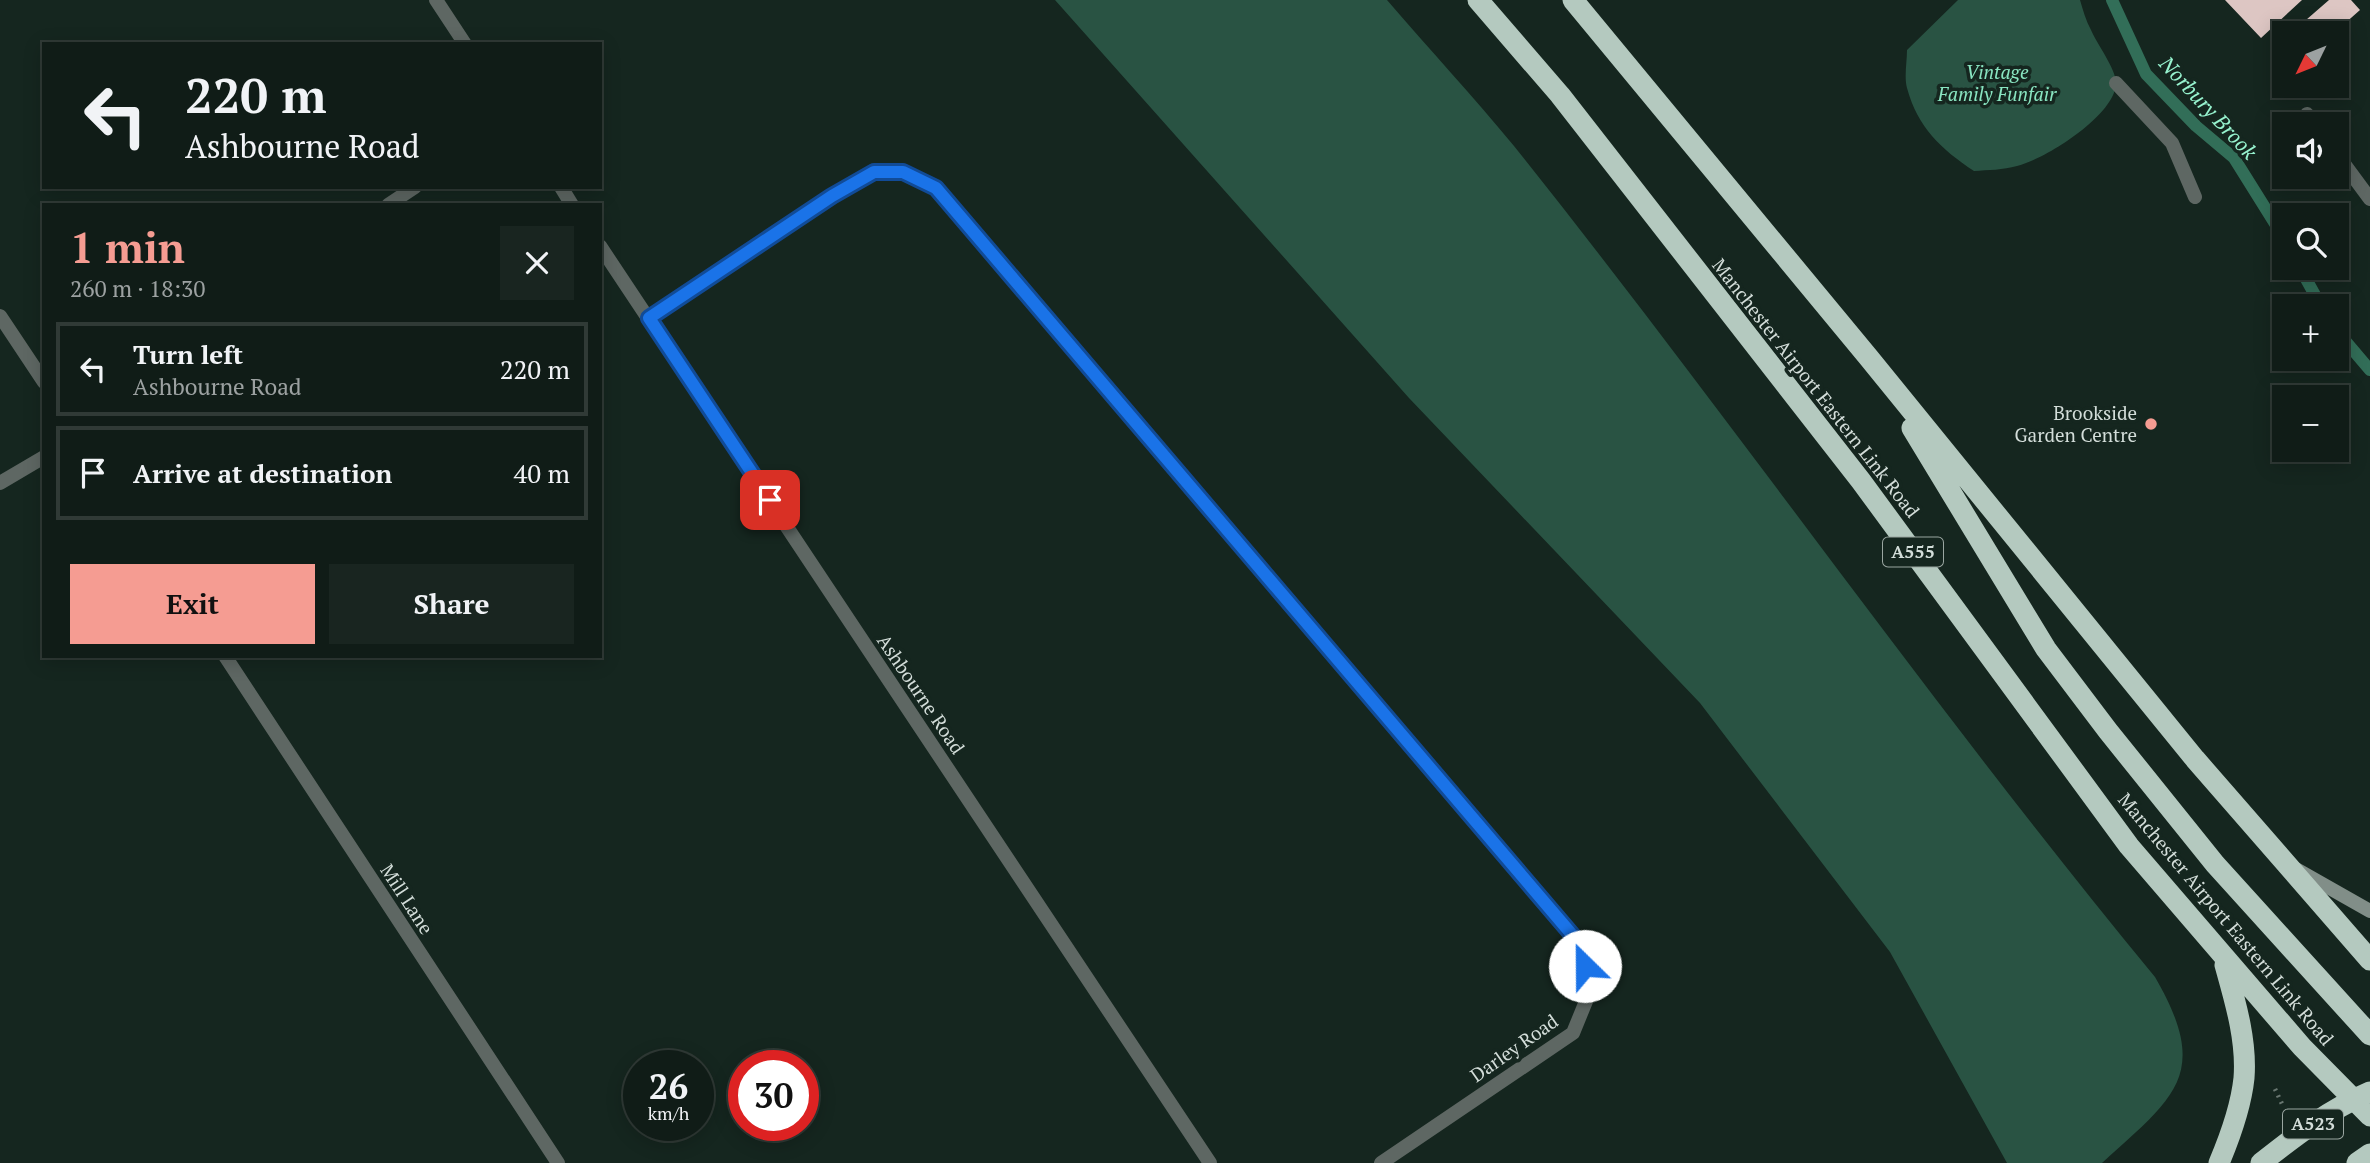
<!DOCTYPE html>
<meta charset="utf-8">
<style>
body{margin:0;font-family:"PT Serif",serif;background:#192520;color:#f1f3f6;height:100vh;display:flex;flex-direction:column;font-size:26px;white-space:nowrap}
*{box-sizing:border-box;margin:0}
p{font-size:23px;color:#9ca1a1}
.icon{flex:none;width:38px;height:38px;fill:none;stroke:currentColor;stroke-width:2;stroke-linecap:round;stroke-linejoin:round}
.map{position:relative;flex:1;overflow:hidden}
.drawer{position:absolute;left:42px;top:203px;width:560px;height:455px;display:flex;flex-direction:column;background:#101c17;border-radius:0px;box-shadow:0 4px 18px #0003,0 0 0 2px #303a36}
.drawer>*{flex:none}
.guide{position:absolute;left:42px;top:42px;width:560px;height:147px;border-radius:0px;box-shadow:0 4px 18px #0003,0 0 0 2px #303a36;background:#101c17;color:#f1f3f6;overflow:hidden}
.needle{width:46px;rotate:227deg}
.controls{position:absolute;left:2272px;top:21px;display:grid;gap:14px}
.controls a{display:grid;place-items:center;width:77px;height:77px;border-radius:0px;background:#101c17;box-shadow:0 4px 18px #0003,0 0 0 2px #303a36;font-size:35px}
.speed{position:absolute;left:623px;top:1050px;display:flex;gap:14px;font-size:35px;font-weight:700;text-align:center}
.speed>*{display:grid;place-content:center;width:91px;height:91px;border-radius:50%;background:#101c17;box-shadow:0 4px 18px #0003,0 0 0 2px #303a36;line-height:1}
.speed small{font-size:18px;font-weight:400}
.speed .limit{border:10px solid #d22;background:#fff;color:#111}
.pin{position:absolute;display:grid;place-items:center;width:60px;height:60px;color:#fff;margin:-30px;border-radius:14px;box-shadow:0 4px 10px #0006}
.me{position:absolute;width:77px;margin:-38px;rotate:337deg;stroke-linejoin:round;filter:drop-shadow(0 0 5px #0008)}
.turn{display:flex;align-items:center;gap:24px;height:147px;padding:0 28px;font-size:32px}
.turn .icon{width:91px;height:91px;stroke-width:2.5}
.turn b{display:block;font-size:49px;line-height:60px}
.round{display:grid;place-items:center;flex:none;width:74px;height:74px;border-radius:0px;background:#192520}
.headline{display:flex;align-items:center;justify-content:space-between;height:119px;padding:0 28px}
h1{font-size:42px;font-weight:600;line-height:52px;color:#f59c92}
.action{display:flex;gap:14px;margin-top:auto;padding:14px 28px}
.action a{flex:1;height:80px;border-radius:0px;background:#f59c92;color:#111;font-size:28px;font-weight:600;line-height:80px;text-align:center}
.action a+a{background:#192520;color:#f1f3f6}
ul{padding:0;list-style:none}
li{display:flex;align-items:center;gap:21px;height:94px;margin:0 14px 10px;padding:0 14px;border:4px solid #303a36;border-radius:0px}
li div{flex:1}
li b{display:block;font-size:26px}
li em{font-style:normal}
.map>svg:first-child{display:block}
</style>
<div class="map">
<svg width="2370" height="1163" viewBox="0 0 2370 1163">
<rect width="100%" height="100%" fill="#15261f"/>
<!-- green -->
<path fill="#295343" d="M1055,0H1387C1429,49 1473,96 1514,146C1732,419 1932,707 2155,977C2212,1075 2174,1097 2102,1163H2007L1890,952L1700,703L1409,398Z
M1958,0H2080C2083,10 2086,21 2091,30C2097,44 2116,69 2116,83C2116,115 2044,160 2017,166C2003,170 1988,170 1974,171C1941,149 1918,128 1907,88C1904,77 1907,62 1907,50Z"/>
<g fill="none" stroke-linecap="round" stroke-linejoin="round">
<!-- stream -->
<path stroke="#326e58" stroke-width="12" d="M2112,0L2146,74L2196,126L2234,158L2284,238
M2300,268L2321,306
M2336,330L2370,370"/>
</g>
<!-- building -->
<path fill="#ddc6c3" d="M2225,0H2302L2261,38Z
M2329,0H2351L2360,10L2334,33H2291Z
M2284,39V60L2274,48Z"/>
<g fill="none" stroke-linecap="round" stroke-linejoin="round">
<!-- path -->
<path stroke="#687670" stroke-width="4.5" stroke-dasharray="2 5" stroke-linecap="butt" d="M2275,1089L2283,1106"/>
<!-- lane -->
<path stroke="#5e6763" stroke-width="14" d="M2116,83L2172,143L2195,197
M2307,114L2315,124
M2336,153L2370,199"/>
<!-- street -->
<path stroke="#5e6763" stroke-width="14" d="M436,0L465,44
M561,187L572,205
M388,205L415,187
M600,246L1210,1163
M0,316L44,382
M649,318L832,196L874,172H903L936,188L1580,944L1591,989L1573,1033L1381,1163
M0,483L44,457
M225,656L558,1163"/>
<!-- secondary -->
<path stroke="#818e88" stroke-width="14" d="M2296,869L2370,911"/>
<!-- highway -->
<path stroke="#b4c9bf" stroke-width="21" d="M1478,0L1560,95L1861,481L2129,846L2302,1047L2370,1116
M1573,0L1869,358L2195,759L2370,960
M1912,428L2046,649L2108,731L2215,864L2370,1035
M2219,1163C2230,1137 2241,1107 2244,1078C2247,1040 2235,1001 2225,965
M2261,1163C2295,1136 2330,1109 2370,1092
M2357,1163L2370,1154"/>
</g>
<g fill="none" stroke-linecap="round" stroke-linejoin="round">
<defs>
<path id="route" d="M770,500L649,318L832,196L874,172H903L936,188L1580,944L1585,966"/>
</defs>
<!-- route casing -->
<use href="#route" stroke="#114b97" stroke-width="18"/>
<!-- route -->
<use href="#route" stroke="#1a73e8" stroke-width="12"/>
</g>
<!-- markers -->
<circle fill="#f59c92" stroke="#15261f" stroke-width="2.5" cx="2151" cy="424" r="7"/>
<g text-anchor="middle" stroke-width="7" stroke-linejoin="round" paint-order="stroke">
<!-- shield labels -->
<g fill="#15261f" stroke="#9aa6a1" stroke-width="2">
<rect x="1883" y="537.5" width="60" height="29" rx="5"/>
<rect x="2283" y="1109.5" width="60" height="29" rx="5"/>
</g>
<g font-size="18" font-weight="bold" fill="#d3ddd9">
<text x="1913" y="558">A555</text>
<text x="2313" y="1130">A523</text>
</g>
<!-- park labels -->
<g font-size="19" font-style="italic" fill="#89e5c1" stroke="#15261f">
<text x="1997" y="79">Vintage<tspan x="1997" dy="22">Family Funfair</tspan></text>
</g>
<!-- street labels -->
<g font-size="19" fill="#d3ddd9" stroke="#15261f">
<text transform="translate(1816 388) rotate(52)" y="7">Manchester Airport Eastern Link Road</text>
<text transform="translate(921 694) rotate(56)" y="7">Ashbourne Road</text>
<text transform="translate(407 899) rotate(57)" y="7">Mill Lane</text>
<text transform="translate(2226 919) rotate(50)" y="7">Manchester Airport Eastern Link Road</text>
<text transform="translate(1514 1048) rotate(-35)" y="7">Darley Road</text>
</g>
<!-- poi labels -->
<g font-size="19" fill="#d3ddd9" stroke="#15261f" text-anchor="end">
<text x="2137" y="420">Brookside<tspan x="2137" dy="22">Garden Centre</tspan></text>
</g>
<!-- water labels -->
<g font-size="21" font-style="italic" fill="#97f3cf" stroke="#15261f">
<text transform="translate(2208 108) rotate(47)" y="7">Norbury Brook</text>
</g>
</g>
</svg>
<div class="controls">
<a><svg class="needle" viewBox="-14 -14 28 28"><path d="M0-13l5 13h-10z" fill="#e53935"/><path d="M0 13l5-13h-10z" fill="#9ca1a1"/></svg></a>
<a><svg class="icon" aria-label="sound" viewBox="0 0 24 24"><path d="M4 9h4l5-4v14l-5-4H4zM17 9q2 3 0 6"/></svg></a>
<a><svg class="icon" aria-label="search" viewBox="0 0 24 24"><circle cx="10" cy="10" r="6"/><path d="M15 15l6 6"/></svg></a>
<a>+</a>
<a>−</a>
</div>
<div class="speed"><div>26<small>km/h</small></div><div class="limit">30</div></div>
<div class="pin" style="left:770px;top:500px;background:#d93025"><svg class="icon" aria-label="arrive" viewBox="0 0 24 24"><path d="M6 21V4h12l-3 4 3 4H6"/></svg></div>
<svg class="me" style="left:1585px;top:966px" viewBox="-20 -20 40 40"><circle r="19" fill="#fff"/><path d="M0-13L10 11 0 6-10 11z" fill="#1a73e8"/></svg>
<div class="guide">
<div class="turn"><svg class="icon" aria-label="left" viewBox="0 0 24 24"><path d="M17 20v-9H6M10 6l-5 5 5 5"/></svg><div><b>220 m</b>Ashbourne Road</div></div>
</div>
<section class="drawer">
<div class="headline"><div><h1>1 min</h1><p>260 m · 18:30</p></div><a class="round"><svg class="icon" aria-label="close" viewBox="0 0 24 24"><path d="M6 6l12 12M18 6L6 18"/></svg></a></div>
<ul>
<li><svg class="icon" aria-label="left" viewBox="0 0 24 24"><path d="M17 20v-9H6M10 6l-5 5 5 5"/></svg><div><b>Turn left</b><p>Ashbourne Road</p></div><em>220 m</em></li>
<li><svg class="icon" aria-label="arrive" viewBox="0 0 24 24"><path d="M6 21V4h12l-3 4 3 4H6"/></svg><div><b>Arrive at destination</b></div><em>40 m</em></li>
</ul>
<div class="action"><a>Exit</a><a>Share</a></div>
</section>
</div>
